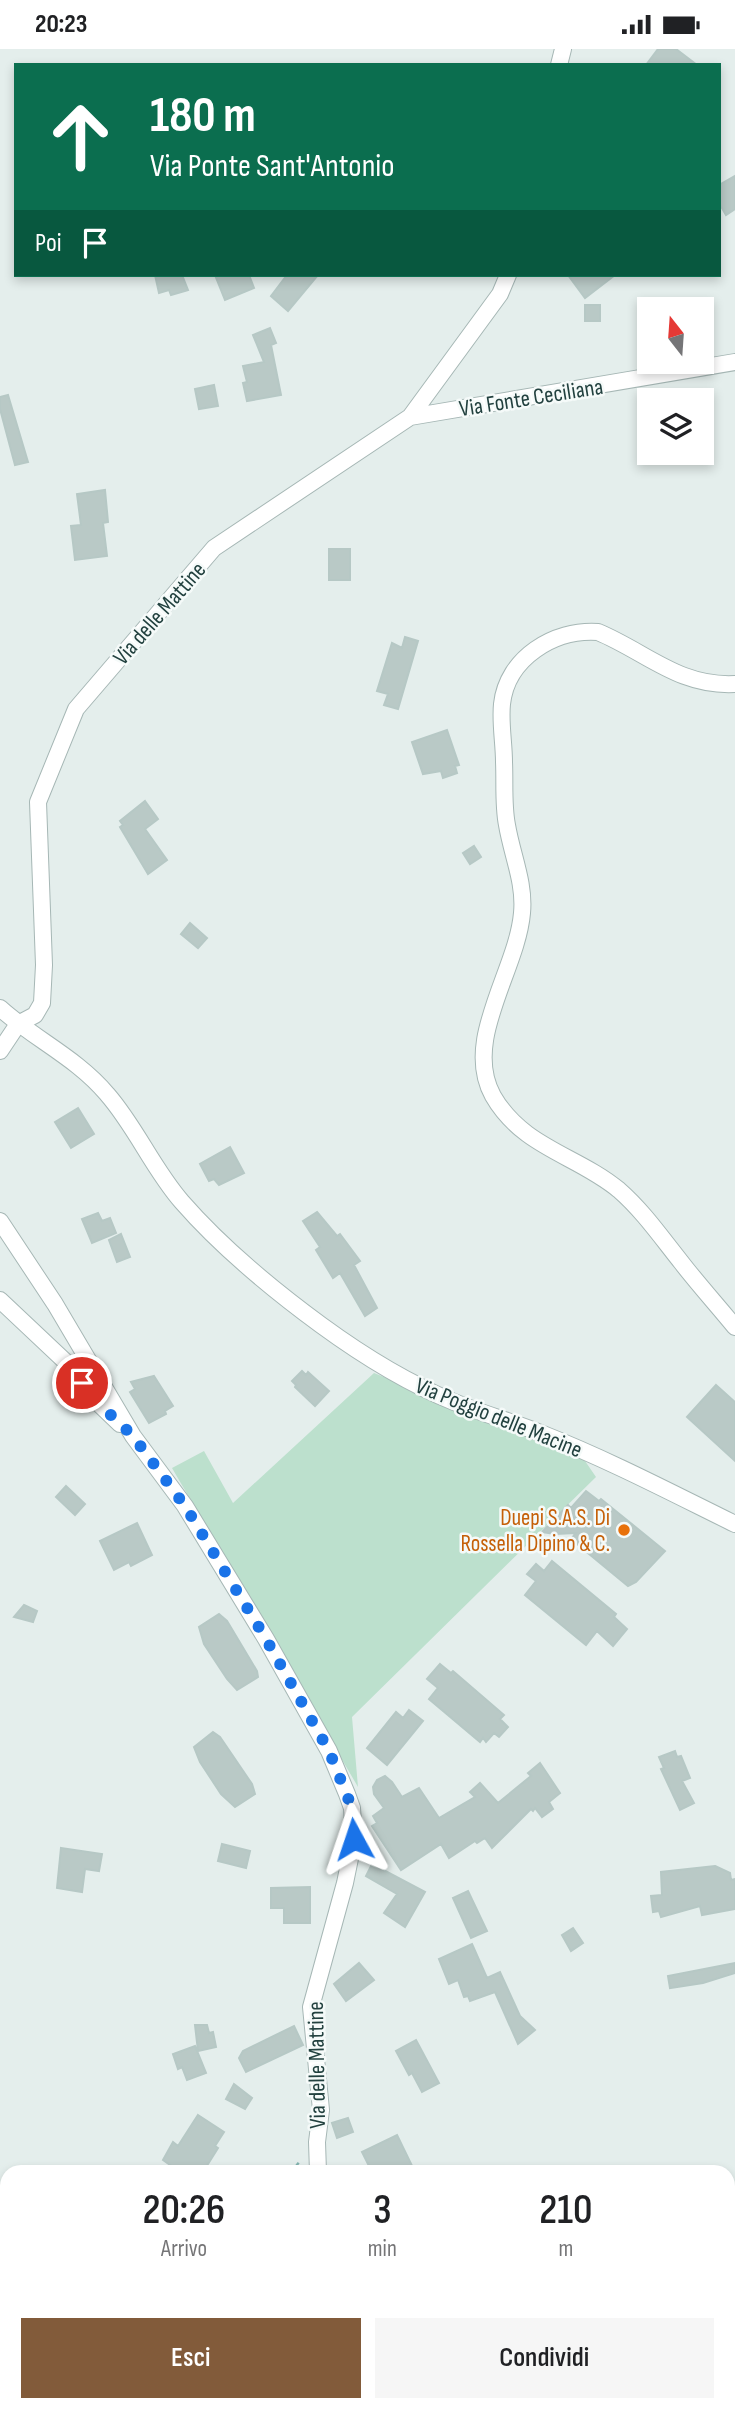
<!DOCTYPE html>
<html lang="it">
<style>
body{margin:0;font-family:"Sofia Sans Condensed",sans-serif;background:#f6f6f6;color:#202124;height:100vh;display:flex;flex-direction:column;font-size:26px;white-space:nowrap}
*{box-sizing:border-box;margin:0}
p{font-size:23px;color:#757577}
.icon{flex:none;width:38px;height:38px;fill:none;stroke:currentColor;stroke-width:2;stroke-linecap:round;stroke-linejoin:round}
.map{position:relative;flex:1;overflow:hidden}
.details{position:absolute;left:0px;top:2116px;width:735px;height:247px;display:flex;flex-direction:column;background:#fff;border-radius:21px 21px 0 0;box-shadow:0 4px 10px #0003}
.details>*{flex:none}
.hud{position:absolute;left:14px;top:14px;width:707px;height:214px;border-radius:0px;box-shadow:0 4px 10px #0003;background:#0b6e4f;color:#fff;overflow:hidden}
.needle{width:46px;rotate:343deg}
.fabs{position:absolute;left:637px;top:248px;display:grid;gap:14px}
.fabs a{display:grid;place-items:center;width:77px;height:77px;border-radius:0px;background:#fff;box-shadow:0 4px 10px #0003;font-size:35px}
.pin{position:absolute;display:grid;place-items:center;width:60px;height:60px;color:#fff;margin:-30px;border:4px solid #fff;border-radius:50%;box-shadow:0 2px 7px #0007}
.me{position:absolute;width:77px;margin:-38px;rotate:355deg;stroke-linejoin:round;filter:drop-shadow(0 0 5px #0008)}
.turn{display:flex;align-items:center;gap:24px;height:147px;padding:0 21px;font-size:32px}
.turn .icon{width:91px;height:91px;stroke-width:2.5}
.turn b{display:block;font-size:49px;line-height:60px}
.then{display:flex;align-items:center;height:66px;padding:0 21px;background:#0003;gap:14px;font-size:26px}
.eta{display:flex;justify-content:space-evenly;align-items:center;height:119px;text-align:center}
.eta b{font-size:42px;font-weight:600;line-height:49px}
.cta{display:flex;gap:14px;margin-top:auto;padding:14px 21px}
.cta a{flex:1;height:80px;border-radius:0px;background:#825b3a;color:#fff;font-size:28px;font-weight:600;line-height:80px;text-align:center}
.cta a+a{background:#f6f6f6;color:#202124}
.status{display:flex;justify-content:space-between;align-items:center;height:49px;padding:0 35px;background:#fff;direction:ltr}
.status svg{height:19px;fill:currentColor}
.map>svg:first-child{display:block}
</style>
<div class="status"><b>20:23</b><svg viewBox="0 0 49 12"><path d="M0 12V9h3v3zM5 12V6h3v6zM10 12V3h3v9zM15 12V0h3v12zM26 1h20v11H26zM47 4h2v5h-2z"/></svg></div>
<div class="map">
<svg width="735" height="2361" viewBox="0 0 735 2361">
<rect width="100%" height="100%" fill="#e4eeec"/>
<!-- green -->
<path fill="#bce0cd" d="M374,1324L583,1409L596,1428L352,1668L358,1738L172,1419L204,1402L233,1454Z
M0,2237L7,2247V2356H87L92,2361H0Z"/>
<!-- building -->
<path fill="#b9c9c6" stroke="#b6c8c5" stroke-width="2" d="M658,0H676L697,16H646Z
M735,127V160L726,166L719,154V136Z
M155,226H182L188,241L171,246L169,241L159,244Z
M215,226H249L254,239L225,251Z
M287,226H318L288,262L271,247Z
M568,226H615L585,249Z
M585,256H600V272H585Z
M270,279L276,294L271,296L281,346L247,352L243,334L247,333L243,317L264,313L253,286Z
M214,336L218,357L199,360L195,340Z
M8,346L28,413L15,416L0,360V348Z
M105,441L108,473L103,474L107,507L75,511L71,477L81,476L77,445Z
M329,500H350V531H329Z
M405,588L418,592L398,660L384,656L388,645L377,642L392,594L402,599Z
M447,681L459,716L455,717L457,724L443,729L441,722L423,725L412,693Z
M145,752L158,770L145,780L167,811L148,825L120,778L123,776L120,772Z
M474,797L481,808L470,815L463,804Z
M190,874L207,889L198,899L181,885Z
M78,1059L94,1085L71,1099L55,1073Z
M230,1098L244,1124L219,1136L214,1130L209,1132L200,1115Z
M317,1163L337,1187L340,1185L360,1212L354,1216L377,1259L365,1267L340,1224L333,1229L316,1201L320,1198L303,1172Z
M98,1164L102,1172L110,1169L116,1184L92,1194L82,1170Z
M121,1185L130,1208L117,1213L109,1191Z
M302,1322L306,1326L308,1323L329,1342L315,1357L295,1338L296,1336L292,1332Z
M154,1327L173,1357L165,1362L166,1365L149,1374L130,1343L135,1340L131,1333Z
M716,1336L735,1353V1412L687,1368Z
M66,1437L85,1455L75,1466L56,1448Z
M586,1442L599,1452L601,1450L665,1502L636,1533L628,1537L571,1490L576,1484L555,1485L542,1483L568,1456L571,1459Z
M137,1474L152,1506L131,1517L129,1513L114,1521L100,1492Z
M552,1512L616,1565L614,1568L627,1580L613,1597L597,1582L586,1596L525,1546L536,1532L527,1525L536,1515L544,1522Z
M24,1556L37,1562L33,1573L14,1568Z
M219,1565L227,1572L257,1622L258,1628L237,1641L227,1630L204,1595L199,1578Z
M440,1615L451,1624L453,1622L504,1666L500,1670L508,1678L499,1688L494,1684L486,1693L483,1689L480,1693L429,1650L438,1639L427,1630Z
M409,1661L423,1672L387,1716L367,1699L396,1663L403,1669Z
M213,1683L220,1688L252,1735L255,1745L235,1758L221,1745L200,1713L194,1698Z
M675,1702L677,1708L681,1707L690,1729L682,1732L694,1754L680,1761L661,1720L664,1719L659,1708Z
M540,1714L560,1744L549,1753L553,1760L542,1768L535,1759L533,1762L531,1760L492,1799L485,1789L477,1794L475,1792L449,1809L441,1795L401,1821L372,1777L377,1774L373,1767L384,1759L374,1745L373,1738L377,1731L385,1727L392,1733L402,1748L419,1739L439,1769L475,1748L470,1743L480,1734L498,1754L531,1727L528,1724Z
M222,1795L250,1802L246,1819L218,1812Z
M61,1799L102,1805L99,1822L85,1820L82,1843L57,1839Z
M372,1815L425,1843L405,1878L384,1864L397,1845L366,1827Z
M715,1817L730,1824L731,1831L735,1830V1860L702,1866L700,1857L661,1868L659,1862L653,1863L651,1847L662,1846L661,1823Z
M310,1838V1874H284V1859H271V1839Z
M468,1842L487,1882L471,1889L453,1849Z
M573,1879L583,1894L571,1902L562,1886Z
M472,1895L487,1929L500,1923L520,1967L535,1981L518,1995L495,1943L470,1952L468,1947L464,1948L458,1931L449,1935L439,1910Z
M359,1914L374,1931L346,1952L334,1935Z
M735,1914V1924L703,1934L670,1939L668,1927Z
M195,1976H207L209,1984L213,1983L216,1998L198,2002Z
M294,1977L303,1996L246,2023L239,2009L243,2002Z
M416,1991L439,2034L422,2043L412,2024L409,2026L396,2002Z
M195,1997L206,2024L187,2031L182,2018L178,2020L173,2005Z
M234,2035L252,2049L245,2060L226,2050Z
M198,2066L224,2083L215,2097L218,2099L203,2123H180L163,2111L173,2093L178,2097Z
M348,2069L353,2083L337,2089L332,2074Z
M397,2086L415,2123H372L362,2103Z"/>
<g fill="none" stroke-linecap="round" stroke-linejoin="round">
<defs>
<path id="street" d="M559,16L563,0
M410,368L735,313
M735,635C679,638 646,603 598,583C554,580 507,609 502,655C500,674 504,694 504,713C505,734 503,756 507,776C512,806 525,834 522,864C517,922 462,991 493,1047C523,1099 577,1106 619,1141C643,1162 661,1188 681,1213C698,1235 717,1256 735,1278
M0,959C34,990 77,1009 107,1045C136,1078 153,1120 182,1153C223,1200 272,1240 321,1276C362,1306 407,1334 454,1353C483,1365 514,1373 543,1385C609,1411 672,1444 735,1475
M0,1002L18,975L35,966L42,954L44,916L38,753L76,660L214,499L410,368L500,245L508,226
M0,1172L55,1255L133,1387L185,1457L266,1590L329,1702L347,1745L352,1759L354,1790L345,1834L311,1958L321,2061L317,2093L318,2123
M0,1251L69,1316L95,1351L120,1375
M728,2326L735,2322
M354,2361V2356
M668,2361L675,2356"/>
</defs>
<!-- street casing -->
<use href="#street" stroke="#a6b7b5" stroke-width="18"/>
<!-- path -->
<path stroke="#82b4af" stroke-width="2.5" stroke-dasharray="3.5 5" stroke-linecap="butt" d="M291,2123L301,2111"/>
<!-- street -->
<use href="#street" stroke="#fff" stroke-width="16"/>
</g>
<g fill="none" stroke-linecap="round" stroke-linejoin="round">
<!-- route -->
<path stroke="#1a73e8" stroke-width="12" stroke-dasharray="0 21.6" d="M82,1334L95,1351L133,1387L185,1457L266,1590L329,1702L352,1759L354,1790"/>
</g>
<!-- markers -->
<circle fill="#e8710a" stroke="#f5faf9" stroke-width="2.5" cx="624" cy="1481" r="7"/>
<g text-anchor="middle" stroke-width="5" stroke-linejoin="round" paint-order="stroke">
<!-- street labels -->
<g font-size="23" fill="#22413f" stroke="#f5faf9">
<text transform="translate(531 348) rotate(-9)" y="8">Via Fonte Ceciliana</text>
<text transform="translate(159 564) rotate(-49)" y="8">Via delle Mattine</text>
<text transform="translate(499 1368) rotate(22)" y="8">Via Poggio delle Macine</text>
<text transform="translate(316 2016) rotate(-91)" y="8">Via delle Mattine</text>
</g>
<!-- food labels -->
<g font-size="23" fill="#c56008" stroke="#f5faf9" text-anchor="end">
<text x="610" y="1476">Duepi S.A.S. Di<tspan x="610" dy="26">Rossella Dipino &amp; C.</tspan></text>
</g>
</g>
</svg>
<div class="fabs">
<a><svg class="needle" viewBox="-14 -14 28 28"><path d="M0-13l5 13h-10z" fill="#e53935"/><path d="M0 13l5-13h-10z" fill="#757577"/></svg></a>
<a><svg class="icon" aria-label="layers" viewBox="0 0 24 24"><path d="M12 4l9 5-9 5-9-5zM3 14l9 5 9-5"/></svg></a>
</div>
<div class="pin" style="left:82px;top:1334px;background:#d93025"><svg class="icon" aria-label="arrive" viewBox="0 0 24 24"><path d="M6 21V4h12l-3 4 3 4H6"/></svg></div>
<svg class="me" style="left:354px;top:1790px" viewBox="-20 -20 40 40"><path d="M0-17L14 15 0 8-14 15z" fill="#1a73e8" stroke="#fff" stroke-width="4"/></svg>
<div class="hud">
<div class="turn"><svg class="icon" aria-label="ahead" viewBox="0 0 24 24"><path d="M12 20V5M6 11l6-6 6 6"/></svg><div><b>180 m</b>Via Ponte Sant'Antonio</div></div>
<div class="then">Poi<svg class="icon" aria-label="arrive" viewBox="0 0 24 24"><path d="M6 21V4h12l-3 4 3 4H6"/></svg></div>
</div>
<section class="details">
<div class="eta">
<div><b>20:26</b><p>Arrivo</p></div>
<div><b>3</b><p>min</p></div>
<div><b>210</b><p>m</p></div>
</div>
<div class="cta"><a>Esci</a><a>Condividi</a></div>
</section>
</div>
